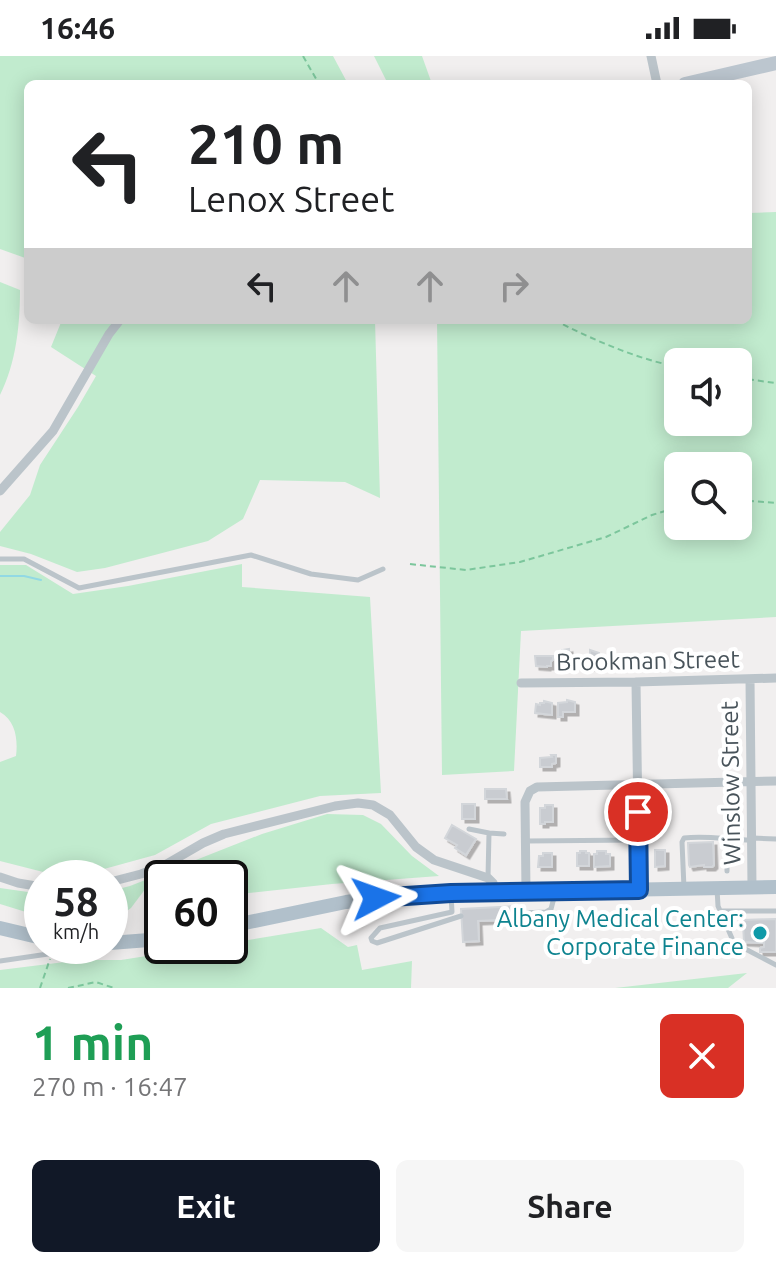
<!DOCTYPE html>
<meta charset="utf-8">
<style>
body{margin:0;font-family:Ubuntu,sans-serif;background:#f6f6f6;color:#202124;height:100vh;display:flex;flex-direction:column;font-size:30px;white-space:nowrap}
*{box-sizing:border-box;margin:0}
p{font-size:26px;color:#757577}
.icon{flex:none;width:44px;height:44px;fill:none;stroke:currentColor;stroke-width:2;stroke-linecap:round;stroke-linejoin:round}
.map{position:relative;height:932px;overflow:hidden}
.side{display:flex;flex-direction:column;background:#fff;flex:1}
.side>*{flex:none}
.top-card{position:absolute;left:24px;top:24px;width:728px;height:244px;border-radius:12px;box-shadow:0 4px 20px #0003;background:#fff;color:#202124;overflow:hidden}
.fabs{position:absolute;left:664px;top:292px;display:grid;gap:16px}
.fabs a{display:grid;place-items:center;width:88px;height:88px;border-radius:12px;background:#fff;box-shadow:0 4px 20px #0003;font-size:40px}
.speed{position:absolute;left:24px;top:804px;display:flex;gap:16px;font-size:40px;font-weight:700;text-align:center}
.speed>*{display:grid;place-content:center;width:104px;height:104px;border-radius:50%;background:#fff;box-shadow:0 4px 20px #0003;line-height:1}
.speed small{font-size:20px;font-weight:400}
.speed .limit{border:4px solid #111;border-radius:12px;background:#fff;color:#111}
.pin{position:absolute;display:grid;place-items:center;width:68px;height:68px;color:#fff;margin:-34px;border:4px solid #fff;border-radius:50%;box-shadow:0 2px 8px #0007}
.me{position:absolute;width:88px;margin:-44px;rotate:86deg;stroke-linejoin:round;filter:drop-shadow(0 0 6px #0008)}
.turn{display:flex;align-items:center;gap:28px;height:168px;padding:0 32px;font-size:36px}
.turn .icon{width:104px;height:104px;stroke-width:2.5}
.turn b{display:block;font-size:56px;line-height:68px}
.lanes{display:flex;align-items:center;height:76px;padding:0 32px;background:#0003;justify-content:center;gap:40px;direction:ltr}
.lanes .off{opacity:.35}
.round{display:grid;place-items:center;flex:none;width:84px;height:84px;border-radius:12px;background:#f6f6f6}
.summary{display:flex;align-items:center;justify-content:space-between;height:136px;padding:0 32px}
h1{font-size:48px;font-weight:700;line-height:60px;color:#1e9e55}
.cta{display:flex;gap:16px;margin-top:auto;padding:16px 32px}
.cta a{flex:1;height:92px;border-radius:12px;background:#111827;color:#fff;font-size:32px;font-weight:700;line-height:92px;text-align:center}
.cta a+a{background:#f6f6f6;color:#202124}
.status{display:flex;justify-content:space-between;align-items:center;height:56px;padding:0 40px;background:#fff;direction:ltr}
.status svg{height:22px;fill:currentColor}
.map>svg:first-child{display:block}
</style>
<div class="status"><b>16:46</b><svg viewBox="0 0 49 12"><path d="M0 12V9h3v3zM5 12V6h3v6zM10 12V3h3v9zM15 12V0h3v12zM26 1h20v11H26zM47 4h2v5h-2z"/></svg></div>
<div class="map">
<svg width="776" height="932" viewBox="0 0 776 932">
<defs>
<filter id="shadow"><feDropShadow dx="3.5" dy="3.5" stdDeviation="0" flood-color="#0004"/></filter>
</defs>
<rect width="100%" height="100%" fill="#f1efef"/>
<!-- green -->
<path fill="#c1ebce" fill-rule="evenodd" d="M0,0H333L348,28H28V203L0,193Z
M374,0H422L432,28H388Z
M776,156V561L521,575L514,715L442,719L437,264H748V157ZM678,306H738V366H678ZM678,410H738V470H678Z
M0,226L20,234C20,270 16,307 0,339Z
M62,264H375L380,442L345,426L260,424L243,463L208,485L105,512L77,516L31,498L0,490V476L30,439L40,409L78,351L96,320L51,291Z
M242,508V531L370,541L381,737L320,740L211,768L155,799L104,813L51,818L0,805V706L16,700C18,684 16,665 0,656V509H26L73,538L128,530Z
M327,758L363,759L381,768L412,800L439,820L332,828L230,839V822H162V833L146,832L131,852L110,867V835L130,830L262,778Z
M0,832L42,838V861L0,848Z
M321,872L348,891L357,889L362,914L412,905L411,932H0V914L81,904H121L210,890H230V887Z
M747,917L728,932H615Z"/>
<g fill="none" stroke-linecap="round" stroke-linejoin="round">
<!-- stream -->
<path stroke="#92d9e4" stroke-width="2" d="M0,520H24L41,524"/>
</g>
<!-- building -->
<path fill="#c9ccd1" stroke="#d3d6da" stroke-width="2" filter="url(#shadow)" d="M569,593V600H577V604H574V609L566,611L562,609V594Z
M590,594L599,597L597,611H585V600L590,599Z
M535,600H553V604L551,605V610H547V611L536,610Z
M567,644L575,646V656H563V661H558V647L567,646Z
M544,645L552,647V659L535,657L536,648L540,649V647H544Z
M551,699H556V707L552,708V711H540V702L552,701Z
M485,733H506L507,743H485Z
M615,747H627V757L620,759V764H614Z
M462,748H475V763H462Z
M545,749H553V766H545V768H540V752H545Z
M452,769L476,783L466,799L455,792L457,789L445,782Z
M713,786L714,809L712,811H704V809L690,811L689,809L688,787Z
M655,794H665V810L655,811Z
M580,795H586V797H589V810H577V797H580Z
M597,795H606V798H610V810L594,811V798H597Z
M543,797H552V811H538L539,800H543Z
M520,850L521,863L478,865L479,885L463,886L461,853Z
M776,863V896H760V892L764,891V887L744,886L743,868H740L741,864Z"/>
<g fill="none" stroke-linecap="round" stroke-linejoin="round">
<!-- path -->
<path stroke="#7cc69c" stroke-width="2" stroke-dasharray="6 4" stroke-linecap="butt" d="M303,0L319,28
M554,264C594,284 634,302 678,311
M738,322L776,327
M738,444L776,447
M410,508L466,514L520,506L606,481L652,459L678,451
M40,932L50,903
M68,932L96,926L114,932"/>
<!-- lane -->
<path stroke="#bbc4ca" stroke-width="5" d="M0,503H24L79,532L251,499L311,518L358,524L383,513
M469,773L489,777L488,821
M489,777L504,778
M753,782L776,783
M727,784V815
M527,785L637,784
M684,832L682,786L684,782C707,779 728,784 751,784
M717,833L718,850L734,887L776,909
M451,838L452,856L380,872L371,882L372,885L377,887L461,860
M720,855H776
M520,857L546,856L551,853L555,838
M0,905L48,898L58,890"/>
<!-- street -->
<path stroke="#bbc4ca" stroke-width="9" d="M651,0L657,28
M0,435L53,375L109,278L120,264
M750,623L752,831
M636,626L639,834
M521,627L636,626L776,622
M0,821L18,827L42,831
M110,826L141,818L165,809L203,787L224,778L335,750L358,747L373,749L390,759L416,791L434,804L488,822L493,827L496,836
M526,836L525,746L530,735L537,731L776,725"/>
<!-- secondary -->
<path stroke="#bcc6cf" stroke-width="14" d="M685,28L776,7"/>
<!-- primary -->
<path stroke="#b1c0cb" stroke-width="14" d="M230,870L346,846L376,842L451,837L776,831
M0,872L42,882
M110,887L162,883"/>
</g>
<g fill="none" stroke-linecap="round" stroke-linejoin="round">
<defs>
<path id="route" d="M376,842L451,837L639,834L638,756"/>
</defs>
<!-- route casing -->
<use href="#route" stroke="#114b97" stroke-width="20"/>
<!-- route -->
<use href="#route" stroke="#1a73e8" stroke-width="14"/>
</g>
<!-- markers -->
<circle fill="#0f9aa8" stroke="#fff" stroke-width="3" cx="760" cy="877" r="8"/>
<g text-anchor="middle" stroke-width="8" stroke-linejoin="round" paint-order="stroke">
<!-- street labels -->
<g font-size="24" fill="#48535a" stroke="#fff">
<text transform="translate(648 605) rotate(-1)" y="8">Brookman Street</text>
<text transform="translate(731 727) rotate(-91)" y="8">Winslow Street</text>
</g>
<!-- culture labels -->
<g font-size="24" fill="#0d838f" stroke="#fff" text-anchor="end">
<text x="744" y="871">Albany Medical Center:<tspan x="744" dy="28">Corporate Finance</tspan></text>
</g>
</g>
</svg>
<div class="fabs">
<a><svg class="icon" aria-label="sound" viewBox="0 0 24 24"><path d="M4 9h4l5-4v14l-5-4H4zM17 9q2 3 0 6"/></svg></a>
<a><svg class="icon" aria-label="search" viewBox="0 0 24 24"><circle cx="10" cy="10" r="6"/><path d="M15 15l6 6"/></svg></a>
</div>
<div class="speed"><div>58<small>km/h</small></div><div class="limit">60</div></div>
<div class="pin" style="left:638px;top:756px;background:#d93025"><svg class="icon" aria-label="arrive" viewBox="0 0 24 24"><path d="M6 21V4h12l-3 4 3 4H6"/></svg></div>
<svg class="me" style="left:376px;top:842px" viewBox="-20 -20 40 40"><path d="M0-17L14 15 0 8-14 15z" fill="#1a73e8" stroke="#fff" stroke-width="4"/></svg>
<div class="top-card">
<div class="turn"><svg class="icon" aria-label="left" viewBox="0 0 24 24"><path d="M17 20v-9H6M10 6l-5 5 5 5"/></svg><div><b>210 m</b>Lenox Street</div></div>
<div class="lanes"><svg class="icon" aria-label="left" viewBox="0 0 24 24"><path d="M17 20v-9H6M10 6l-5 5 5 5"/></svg><svg class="icon off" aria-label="ahead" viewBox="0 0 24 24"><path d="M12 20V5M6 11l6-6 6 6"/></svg><svg class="icon off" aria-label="ahead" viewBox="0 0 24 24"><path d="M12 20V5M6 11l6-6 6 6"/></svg><svg class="icon off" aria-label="right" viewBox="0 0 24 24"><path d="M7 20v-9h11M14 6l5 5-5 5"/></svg></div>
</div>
</div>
<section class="side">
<div class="summary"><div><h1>1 min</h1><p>270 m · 16:47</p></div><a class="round" style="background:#d93025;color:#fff"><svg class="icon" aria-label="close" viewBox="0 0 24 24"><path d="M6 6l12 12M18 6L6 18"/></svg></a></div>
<div class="cta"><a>Exit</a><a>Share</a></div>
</section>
